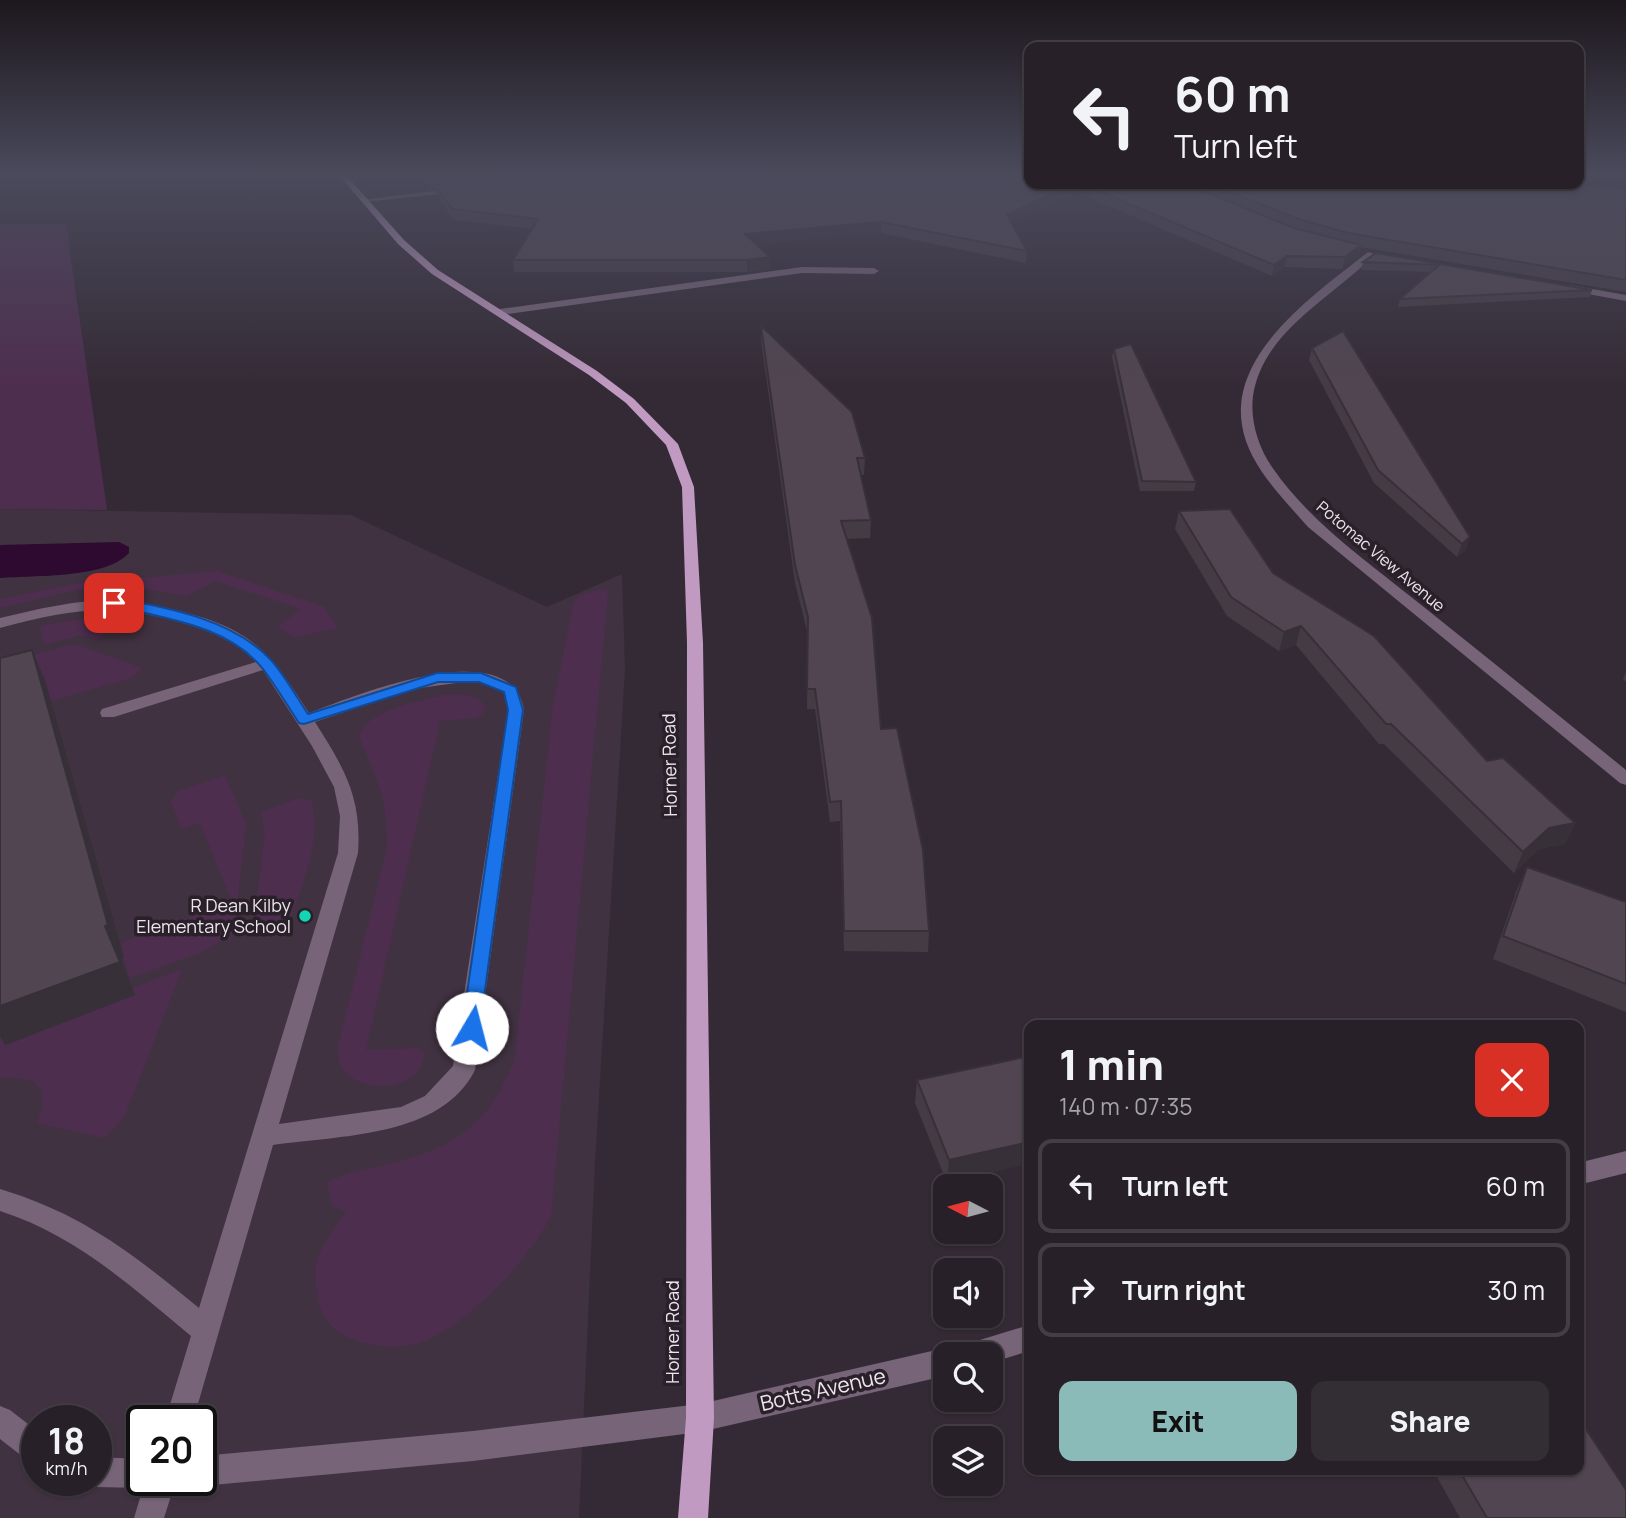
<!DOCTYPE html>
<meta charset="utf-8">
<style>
body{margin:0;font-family:Manrope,sans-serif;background:#332d34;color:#f1f3f6;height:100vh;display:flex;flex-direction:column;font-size:26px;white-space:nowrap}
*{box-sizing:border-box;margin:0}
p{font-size:23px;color:#a4a3a8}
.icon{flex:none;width:38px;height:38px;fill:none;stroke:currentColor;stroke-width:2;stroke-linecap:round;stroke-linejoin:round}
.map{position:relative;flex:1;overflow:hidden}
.drawer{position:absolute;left:1024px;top:1020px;width:560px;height:455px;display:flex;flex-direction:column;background:#272028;border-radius:14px;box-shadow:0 2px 5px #0004,0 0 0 2px #433e45}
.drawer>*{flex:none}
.hud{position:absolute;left:1024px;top:42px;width:560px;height:147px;border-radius:14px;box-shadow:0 2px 5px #0004,0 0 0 2px #433e45;background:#272028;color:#f1f3f6;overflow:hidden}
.needle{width:46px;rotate:276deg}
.buttons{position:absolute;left:933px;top:1174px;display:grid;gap:14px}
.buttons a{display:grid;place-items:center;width:70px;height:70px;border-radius:14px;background:#272028;box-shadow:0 2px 5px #0004,0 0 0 2px #433e45;font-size:35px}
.speed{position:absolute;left:21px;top:1405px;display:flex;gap:14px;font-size:35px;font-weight:700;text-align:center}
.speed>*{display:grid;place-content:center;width:91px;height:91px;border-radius:50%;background:#272028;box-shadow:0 2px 5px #0004,0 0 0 2px #433e45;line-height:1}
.speed small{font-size:18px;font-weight:400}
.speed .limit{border:4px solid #111;border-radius:10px;background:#fff;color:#111}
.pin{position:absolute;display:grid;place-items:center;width:60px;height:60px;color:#fff;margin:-30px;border-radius:14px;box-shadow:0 4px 10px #0006}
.me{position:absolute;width:77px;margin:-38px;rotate:8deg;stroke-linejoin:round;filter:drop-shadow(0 0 5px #0008)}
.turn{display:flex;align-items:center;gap:24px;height:147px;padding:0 35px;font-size:32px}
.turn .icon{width:91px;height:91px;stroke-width:2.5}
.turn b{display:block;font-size:49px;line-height:60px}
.round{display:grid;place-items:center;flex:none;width:74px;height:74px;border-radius:14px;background:#332d34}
.summary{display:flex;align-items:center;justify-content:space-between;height:119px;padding:0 35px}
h1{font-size:42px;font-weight:800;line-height:52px}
.cta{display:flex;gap:14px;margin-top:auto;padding:14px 35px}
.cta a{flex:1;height:80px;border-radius:14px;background:#8bbbb9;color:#111;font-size:28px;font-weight:800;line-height:80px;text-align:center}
.cta a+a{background:#332d34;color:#f1f3f6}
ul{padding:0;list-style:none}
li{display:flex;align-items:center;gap:21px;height:94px;margin:0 14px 10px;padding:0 21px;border:4px solid #433e45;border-radius:14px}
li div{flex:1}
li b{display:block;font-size:26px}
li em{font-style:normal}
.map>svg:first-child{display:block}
</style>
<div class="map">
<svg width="1626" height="1518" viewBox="0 0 1626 1518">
<rect width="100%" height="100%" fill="#342a35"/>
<!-- built -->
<path fill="#413241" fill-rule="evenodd" d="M0,509L351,515L547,607L622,574L625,669L595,1162L579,1518H0ZM37,1421H96V1480H37ZM142,1421H201V1480H142Z"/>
<!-- green -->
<path fill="#4e2e4f" d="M0,224H66L107,510L0,509Z
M217,571L324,607L338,628L295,637L277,627L301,609L216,581L187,596L121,586L77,590L0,608V599L75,584Z
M603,589L608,591L551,1216C529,1259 467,1326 422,1342C395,1352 350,1346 330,1324C318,1311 314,1286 316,1268C318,1247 335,1229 346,1211L333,1207L327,1183C344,1172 358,1171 377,1167C449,1151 490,1128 515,1057L553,704L574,602L582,594Z
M93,617L117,618L121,625L96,639L82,635L44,645L40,629L45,625Z
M74,644L142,668L132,678L50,701L0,664Z
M444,695C459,695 480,692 486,710L477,718L440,721L366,1050L417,1048L425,1054C418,1096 351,1094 340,1063C338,1058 339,1051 338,1046L387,848C389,802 376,777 359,737C364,711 421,701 444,695Z
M225,775L246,824L234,933L198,954L129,978L120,943L232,901L200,823L181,829L171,801L179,791Z
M299,798L311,800C323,840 301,886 289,925L254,927L265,832L261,812Z
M182,969L124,1118L104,1138L37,1123C51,1087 37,1075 0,1078V1026L6,1045L135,995L132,988Z"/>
<!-- water -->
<path fill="#2e0930" d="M119,542L129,547V553C105,579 35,575 0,578V545Z"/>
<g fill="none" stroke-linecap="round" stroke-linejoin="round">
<!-- minor -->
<path fill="#776478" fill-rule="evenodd" d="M458,188L461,192L364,202L360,200Z
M1368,252L1375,254C1334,297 1263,330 1253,396C1250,420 1258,447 1272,467C1309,521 1364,559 1415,600C1485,656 1556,713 1626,770V785L1620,783L1308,527C1283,498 1248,465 1242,425C1230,351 1318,292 1368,252Z
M802,267L874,268L879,271L874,274L802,273L500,315L495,312L500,309Z
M1569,285L1626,295V301L1566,290L1564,288Z
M114,600C155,604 220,616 252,642C276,661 292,687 309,713C354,696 511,631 524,710L475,1070C441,1138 340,1135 273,1145L193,1421H165L191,1336C131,1286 75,1235 0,1211V1189C83,1214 133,1254 199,1308L338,853L340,816L334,787L312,746L263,670L114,717H102L100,713L102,709L256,662C236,642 213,632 186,624C112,602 73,609 0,628V618C38,609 75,600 114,600ZM470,681L489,683L504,693L508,710L453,1066L425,1096L401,1107L279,1124L358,853C362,797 344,768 315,722L413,689Z
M1626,1151V1173L1578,1185V1163Z
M1029,1325V1351L990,1363V1354H963L967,1344Z
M945,1348L956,1354H945V1376L700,1432L473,1461L201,1486L190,1480H201V1456L473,1431L700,1404Z
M0,1406L10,1410L37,1431V1465L27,1460L0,1439Z
M96,1457L142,1459V1480H176L164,1518H134L143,1488L96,1487L85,1483V1480H96Z"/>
<!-- major -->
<path fill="#c19ac1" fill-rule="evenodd" d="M339,175H346L404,240L438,270L597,371L634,399L678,444L694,487L703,643L714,1418L708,1518H678L686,1418L687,643L682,487L666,445L626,403L589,375L432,274L398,244Z"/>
</g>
<!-- wall -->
<path fill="#453b45" d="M421,175H1029V184H1578L1626,190V292L1361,247L1358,256L1342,269L1284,267L1272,276L1076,192L1011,224L1027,251L1026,263L881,233L756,244L771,269L747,272H514L513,260L532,229L454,220L437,196L436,189H432Z
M1376,253L1592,290L1590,297L1398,307L1400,299L1431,272L1361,270L1363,262Z
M761,326L865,458L864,475H861L871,520L870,538L847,539L881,729L929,931L928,952L844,951L840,821L830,822L815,709H807L808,635L795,583L761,341Z
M1312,348L1470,537L1465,551L1457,557L1374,483L1309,360Z
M1114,349L1196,482L1194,491H1140L1112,357Z
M1179,511L1273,573L1487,761L1575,823L1565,844L1539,849L1514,873L1384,744H1379L1296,645L1279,651L1227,616L1175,529Z
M1626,672V682L1623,679Z
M1527,867L1626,902V1012L1493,959L1517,889Z
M1029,1056L947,1183L915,1103L917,1080Z
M1433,1470H1578L1626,1518H1460Z"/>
<!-- shaded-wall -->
<path fill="#383038" d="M472,175H564L435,186L436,189H432L430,179Z
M1073,184H1077L1076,192L1006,226L1007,215Z
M881,222V233L745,245V234Z
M1361,245L1358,256L1342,269L1345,257Z
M1287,256L1284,267L1272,276L1274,265Z
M770,257L771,269L747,272V260Z
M1470,537L1465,551L1457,557L1462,544Z
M1301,626L1296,645L1279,651L1284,632Z
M32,650L45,680L124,957L121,959L135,995L5,1045L0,1036V1006L105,926Z
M1575,823L1565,844L1539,849L1514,873L1523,852L1549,828Z
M1029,1142V1164L947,1183L949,1160Z"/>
<!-- building -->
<path fill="#504550" stroke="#383038" stroke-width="2" d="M427,175H472L430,179Z
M541,175H1029V184H1073L1007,215L1027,251L881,222L745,234L770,257L747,260H513L538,219L453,209L435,186Z
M1578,183L1626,190V280L1348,233L1302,220L1208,184Z
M1082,184H1185L1294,228L1361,245L1345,257L1287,256L1274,265Z
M1376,253L1592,290L1400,299L1439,265L1363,262Z
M761,326L852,412L865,458H857L871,520L841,521L872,618L881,729L897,728L923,850L929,931H844L841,801L830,802L815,689H807L808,617L795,565Z
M1343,331L1470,537L1462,544L1378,470L1312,348Z
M1131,344L1196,482L1142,481L1114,349Z
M1230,509L1273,573L1374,636L1487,761L1503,758L1575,823L1549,828L1523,852L1391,724H1386L1301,626L1284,632L1231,597L1179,511Z
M32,650L108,925L105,926L120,962L0,1006V658Z
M1527,867L1626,902V984L1503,936Z
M1029,1056V1142L949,1160L917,1080Z
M1578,1417L1626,1490V1518H1487L1459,1470H1578Z"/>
<!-- sky -->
<linearGradient id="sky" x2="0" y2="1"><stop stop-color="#1d171d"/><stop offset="0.45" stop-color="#4a4a5c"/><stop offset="1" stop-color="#4a4a5c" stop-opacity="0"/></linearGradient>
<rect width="1626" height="387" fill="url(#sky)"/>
<!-- route -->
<path fill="#1a73e8" stroke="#114b97" stroke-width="2" d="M114,598C167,607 234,620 271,660C285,676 296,696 308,714L437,673H481L516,687L523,710L479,1034H464L462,1028L508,710L504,692L479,682H438L304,724L299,723C287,705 276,686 263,669C227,624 161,618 110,605V600Z"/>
<!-- markers -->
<circle fill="#11d5b4" stroke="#2a202a" stroke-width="2.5" cx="305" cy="916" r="7"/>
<g text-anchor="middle" stroke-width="7" stroke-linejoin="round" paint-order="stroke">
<!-- far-street labels -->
<g font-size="16" fill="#ece5ec" stroke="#2a202a">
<text transform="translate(1381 556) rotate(40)" y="6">Potomac View Avenue</text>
</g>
<!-- street labels -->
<g font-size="18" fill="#ece5ec" stroke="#2a202a">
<text transform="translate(670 765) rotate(-91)" y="6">Horner Road</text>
<text transform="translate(673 1332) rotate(-90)" y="6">Horner Road</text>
</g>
<!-- poi labels -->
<g font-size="18" fill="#ece5ec" stroke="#2a202a" text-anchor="end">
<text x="291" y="912">R Dean Kilby<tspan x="291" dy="21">Elementary School</tspan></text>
</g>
<!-- near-street labels -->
<g font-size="21" fill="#ece5ec" stroke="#2a202a">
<text transform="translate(823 1390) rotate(-13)" y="7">Botts Avenue</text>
</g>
</g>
</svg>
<div class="buttons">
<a><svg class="needle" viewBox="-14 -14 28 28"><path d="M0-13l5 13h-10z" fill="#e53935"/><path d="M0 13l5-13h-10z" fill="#a4a3a8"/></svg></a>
<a><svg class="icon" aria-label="sound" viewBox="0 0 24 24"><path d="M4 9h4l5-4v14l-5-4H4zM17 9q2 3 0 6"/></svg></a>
<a><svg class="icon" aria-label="search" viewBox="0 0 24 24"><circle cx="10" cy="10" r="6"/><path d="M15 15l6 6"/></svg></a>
<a><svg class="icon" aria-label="layers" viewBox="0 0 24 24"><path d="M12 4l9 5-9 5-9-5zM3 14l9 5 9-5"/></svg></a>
</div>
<div class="speed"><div>18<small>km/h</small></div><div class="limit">20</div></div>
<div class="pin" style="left:114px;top:603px;background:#d93025"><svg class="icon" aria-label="arrive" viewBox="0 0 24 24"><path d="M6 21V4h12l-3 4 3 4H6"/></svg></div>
<svg class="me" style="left:472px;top:1028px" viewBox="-20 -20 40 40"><circle r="19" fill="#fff"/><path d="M0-13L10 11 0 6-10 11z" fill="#1a73e8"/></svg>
<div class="hud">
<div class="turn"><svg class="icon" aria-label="left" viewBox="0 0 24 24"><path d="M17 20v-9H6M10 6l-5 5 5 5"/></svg><div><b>60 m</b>Turn left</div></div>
</div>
<section class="drawer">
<div class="summary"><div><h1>1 min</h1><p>140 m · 07:35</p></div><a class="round" style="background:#d93025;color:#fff"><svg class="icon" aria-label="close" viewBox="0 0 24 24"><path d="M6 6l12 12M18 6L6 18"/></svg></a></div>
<ul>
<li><svg class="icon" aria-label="left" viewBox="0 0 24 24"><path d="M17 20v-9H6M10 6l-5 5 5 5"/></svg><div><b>Turn left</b></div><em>60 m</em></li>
<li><svg class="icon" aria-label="right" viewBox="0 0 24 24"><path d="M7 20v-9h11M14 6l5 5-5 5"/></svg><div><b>Turn right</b></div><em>30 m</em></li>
</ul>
<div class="cta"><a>Exit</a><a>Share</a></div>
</section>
</div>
